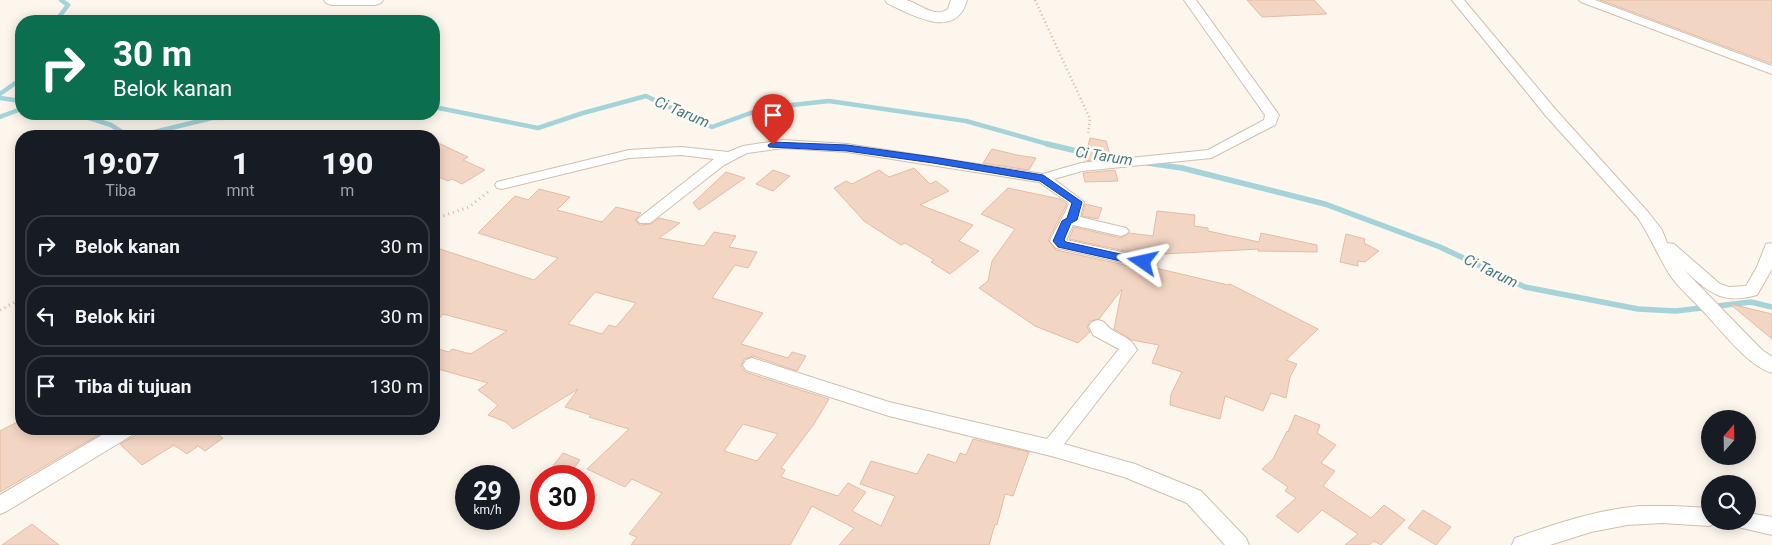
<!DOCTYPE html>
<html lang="id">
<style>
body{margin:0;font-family:Roboto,sans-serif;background:#20242c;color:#f1f3f6;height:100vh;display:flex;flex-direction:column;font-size:19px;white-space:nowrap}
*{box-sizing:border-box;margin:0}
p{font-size:16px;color:#9ea1a6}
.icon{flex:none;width:28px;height:28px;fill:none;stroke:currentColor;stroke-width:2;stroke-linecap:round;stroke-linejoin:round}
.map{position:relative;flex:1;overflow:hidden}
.drawer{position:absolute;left:15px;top:130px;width:425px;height:305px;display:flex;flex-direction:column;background:#171b24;border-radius:20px;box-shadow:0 2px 12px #0003}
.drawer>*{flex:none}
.banner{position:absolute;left:15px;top:15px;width:425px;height:105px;border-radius:20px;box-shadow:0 2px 12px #0003;background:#0b6e4f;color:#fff;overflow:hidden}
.needle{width:32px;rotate:20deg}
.tools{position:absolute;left:1701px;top:410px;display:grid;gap:10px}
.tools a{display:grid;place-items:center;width:55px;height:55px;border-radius:50%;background:#171b24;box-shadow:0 2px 12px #0003;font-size:25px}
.speed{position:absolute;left:455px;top:465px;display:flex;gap:10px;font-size:25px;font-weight:700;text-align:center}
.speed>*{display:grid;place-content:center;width:65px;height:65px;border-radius:50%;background:#171b24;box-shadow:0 2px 12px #0003;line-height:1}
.speed small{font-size:12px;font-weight:400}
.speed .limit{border:8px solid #d22;background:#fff;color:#111}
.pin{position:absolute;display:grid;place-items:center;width:42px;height:42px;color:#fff;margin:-51px -21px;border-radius:50% 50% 50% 0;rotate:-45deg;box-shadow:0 0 5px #0007}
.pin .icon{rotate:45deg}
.me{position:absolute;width:55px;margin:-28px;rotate:281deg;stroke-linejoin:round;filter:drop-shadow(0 0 4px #0008)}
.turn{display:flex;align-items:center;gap:18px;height:105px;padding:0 15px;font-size:22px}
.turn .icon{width:65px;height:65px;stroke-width:2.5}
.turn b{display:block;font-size:35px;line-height:42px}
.eta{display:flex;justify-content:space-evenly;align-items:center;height:85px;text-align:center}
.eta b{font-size:30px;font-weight:800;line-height:35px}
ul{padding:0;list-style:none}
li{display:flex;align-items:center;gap:15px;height:62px;margin:0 10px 8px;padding:0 5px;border:2px solid #363941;border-radius:20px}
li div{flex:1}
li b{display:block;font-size:19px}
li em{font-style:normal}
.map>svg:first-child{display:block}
</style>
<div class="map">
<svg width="1772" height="545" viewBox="0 0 1772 545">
<rect width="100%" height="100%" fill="#fdf6ec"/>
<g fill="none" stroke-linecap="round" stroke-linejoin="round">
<!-- stream-far1 -->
<path stroke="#a5d3da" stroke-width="4.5" d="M56,21L68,5L61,0
M0,94L21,79
M0,98L21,101
M434,107L538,128L583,113L646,96L712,127L764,108L829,101L966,121L1051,145
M77,114L111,125L128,136
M0,117L21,109
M138,136L212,118L275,117L292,114"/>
<!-- stream -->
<path stroke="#a5d3da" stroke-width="5.5" d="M1047,144L1094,155
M1105,157L1128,160
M1147,163L1182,168L1325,204L1440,247L1525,287L1638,309L1676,311L1751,302L1772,307"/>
</g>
<!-- building -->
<path fill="#f3d5c3" stroke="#e6bba3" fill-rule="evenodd" d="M1247,0H1314L1327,14L1262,17Z
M1600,0H1772V64Z
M1090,138L1106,141L1111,158L1084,161Z
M434,141L468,157L463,160L485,170L462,184L452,179L448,181L434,175Z
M992,149L1017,155L1036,158L1029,170L983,163Z
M914,168L930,184L936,181L949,191L920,205L973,225L959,241L979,251L950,274L931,262L934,260L905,243L901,245L864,221L834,188L846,181L852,184L879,170L889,177Z
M773,170L790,176L773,191L756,184Z
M1115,170L1118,181L1085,182L1083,173Z
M726,172L745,178L699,210L693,203Z
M1008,188L1060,199L1067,204L1048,240L1056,250L1143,269L1151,267L1228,285L1230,284L1318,329L1286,360L1297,364L1290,377L1286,398L1271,393L1263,411L1225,396L1220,419L1170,405L1171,394L1182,372L1152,363L1159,345L1132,340L1114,329L1122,289L1099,319L1090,321L1087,327L1090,332L1078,343L1035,326L979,288L988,281L992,261L1015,229L981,214Z
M539,189L570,197L557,210L602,222L616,207L641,213L635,220L640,225L651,224L659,218L680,223L659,238L704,246L714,232L736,236L729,247L757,252L748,268L735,265L712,298L763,313L741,344L788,358L792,352L806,356L797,371L753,356L744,359L741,366L745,372L829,399L814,424L781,468L785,470L781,477L838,496L848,483L866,492L852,511L881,526L895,496L860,484L871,461L917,474L928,454L956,463L960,453L966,455L973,439L1029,452L1013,496L1005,494L997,525L995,524L989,545H839L854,528L812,506L790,545H631L637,537L629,534L662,493L632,479L625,487L587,469L629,429L589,417L591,415L565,407L578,389L513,429L506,422L488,415L498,405L478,390L488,383L434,368V348L449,352L452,349L471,354L507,331L443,314L434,324V247L534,280L558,258L478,233L515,196L528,200ZM595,292L636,303L616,327L609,325L602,334L568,324ZM743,424L778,434L757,461L724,451Z
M1085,204L1102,208L1098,219L1082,216Z
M1157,211L1195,215L1194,226L1208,228V231L1259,242L1261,233L1317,245V252L1258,251L1259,249L1144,255L1069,239L1074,227L1121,238L1129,233L1153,236Z
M1346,234L1365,239L1364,243L1379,251L1365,262L1358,261V266L1340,262Z
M1730,304L1772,314V339Z
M1295,415L1320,425L1317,433L1336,445L1321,463L1335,471L1323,486L1371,518L1384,505L1405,520L1381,545L1374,541L1369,545H1345L1358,534L1322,510L1298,533L1276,516L1296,498L1285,491L1288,487L1262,469L1273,459L1287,431L1288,432Z
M21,420V429H109L0,492V431Z
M139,429H209L223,438L205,451L198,446L187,454L174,445L142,465L120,444L135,436Z
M563,453L580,460L568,476H545Z
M1423,510L1451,527L1436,545L1408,528Z
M32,524L59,545H2Z"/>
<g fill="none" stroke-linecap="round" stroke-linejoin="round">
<defs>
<path id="street" d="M1184,0H1196L1279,115L1275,125L1211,158L1082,171L1054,179L1084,202L1080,217L1126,228L1129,231L1126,234L1121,236L1073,225L1066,240L1149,258L1151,262L1149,266L1143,267L1062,249L1056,248L1050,241C1056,227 1064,217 1069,203L1039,182L847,152L783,148L747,153L724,165L650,223H640L637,220L640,217L714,159L681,155L629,158L502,189L497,188L495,185L497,182L629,150L681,147L728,152L743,146L783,140L847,144L1043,174L1081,163L1208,150L1264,120L1265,115Z
M1452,0H1464L1556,110L1648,212L1662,230L1667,243L1674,244L1720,284L1729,287L1746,286L1757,267L1766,244L1772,243V269L1757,295C1721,305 1709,292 1684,270L1762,350L1772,357V373C1746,365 1720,328 1701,309C1692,299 1680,289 1672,278C1659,259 1651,237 1638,218L1546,116Z
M1579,0H1595L1772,66V74L1581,2Z
M1098,320L1104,322C1112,335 1130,334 1137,350L1064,444L1135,464L1201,491L1246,538L1249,545H1225L1187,503L1124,477L1055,457L889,416L746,370L743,365L746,360L752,358L889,402L1047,439L1119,349L1093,335L1089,326L1092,322Z
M112,429H137L134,434L7,511L0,514V495Z
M1639,506H1674L1710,508V521H1718L1710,526L1662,523L1627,525L1591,532L1550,545H1512L1515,538C1555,524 1596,510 1639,506Z
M1748,513L1772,517V535L1738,527L1735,521H1748Z"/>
<path id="secondary" d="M324,0H383L381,3L375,5H332L326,3Z
M885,0C891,0 899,0 906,0C920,3 933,19 948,9L951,0H967C956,41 912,15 887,3Z"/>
</defs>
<!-- street casing -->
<use href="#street" stroke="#d1beb0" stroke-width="2"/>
<!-- secondary casing -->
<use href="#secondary" stroke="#d6c0b0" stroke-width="2"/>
<!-- path-far1 -->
<path stroke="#d9b8a5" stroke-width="2.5" stroke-dasharray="1 3" stroke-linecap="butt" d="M1035,0L1090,119L1088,134"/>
<!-- path -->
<path stroke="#d9b8a5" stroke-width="3" stroke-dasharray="1 4" stroke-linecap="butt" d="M434,219L469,207L488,192
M0,310L21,299"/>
<!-- street -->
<use href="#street" fill="#fff" fill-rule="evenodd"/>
<!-- secondary -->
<use href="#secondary" fill="#fff" fill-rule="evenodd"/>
</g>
<!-- route -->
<path fill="#2563eb" stroke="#184099" d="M773,142L847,145L933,157L1043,175L1082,202L1077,220L1071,223L1064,240L1066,242L1143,259L1149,262L1143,266L1058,247L1053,241L1062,221L1067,218L1072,203L1040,181L933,163L847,151L769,147L768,145Z"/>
<g text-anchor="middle" stroke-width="5" stroke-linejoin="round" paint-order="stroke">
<!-- water labels -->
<g font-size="15" font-style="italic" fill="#437c86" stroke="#fffaf3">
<text transform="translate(682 112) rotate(23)" y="5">Ci Tarum</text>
<text transform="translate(1104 156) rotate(9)" y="5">Ci Tarum</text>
<text transform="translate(1491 271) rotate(26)" y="5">Ci Tarum</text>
</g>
</g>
</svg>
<div class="tools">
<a><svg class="needle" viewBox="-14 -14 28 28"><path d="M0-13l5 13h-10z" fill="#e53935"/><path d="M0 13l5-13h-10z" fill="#9ea1a6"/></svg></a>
<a><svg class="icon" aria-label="search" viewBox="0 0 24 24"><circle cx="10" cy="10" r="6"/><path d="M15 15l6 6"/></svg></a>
</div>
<div class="speed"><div>29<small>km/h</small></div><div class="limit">30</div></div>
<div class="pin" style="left:773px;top:145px;background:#d93025"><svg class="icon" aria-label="arrive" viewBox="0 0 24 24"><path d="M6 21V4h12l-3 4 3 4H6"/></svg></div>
<svg class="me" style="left:1143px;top:262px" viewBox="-20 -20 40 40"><path d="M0-17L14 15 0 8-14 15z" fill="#2563eb" stroke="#fff" stroke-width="4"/></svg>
<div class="banner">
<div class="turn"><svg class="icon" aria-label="right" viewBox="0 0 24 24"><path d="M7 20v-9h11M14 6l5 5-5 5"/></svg><div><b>30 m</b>Belok kanan</div></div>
</div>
<section class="drawer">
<div class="eta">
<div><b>19:07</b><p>Tiba</p></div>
<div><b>1</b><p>mnt</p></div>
<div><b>190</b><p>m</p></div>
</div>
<ul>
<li><svg class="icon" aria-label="right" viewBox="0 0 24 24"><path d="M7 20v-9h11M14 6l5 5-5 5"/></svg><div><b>Belok kanan</b></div><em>30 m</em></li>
<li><svg class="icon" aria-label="left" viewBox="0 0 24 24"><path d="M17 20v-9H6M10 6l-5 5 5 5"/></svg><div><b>Belok kiri</b></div><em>30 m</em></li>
<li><svg class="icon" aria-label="arrive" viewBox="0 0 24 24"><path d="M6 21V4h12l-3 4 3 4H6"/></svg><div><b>Tiba di tujuan</b></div><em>130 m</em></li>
</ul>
</section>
</div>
